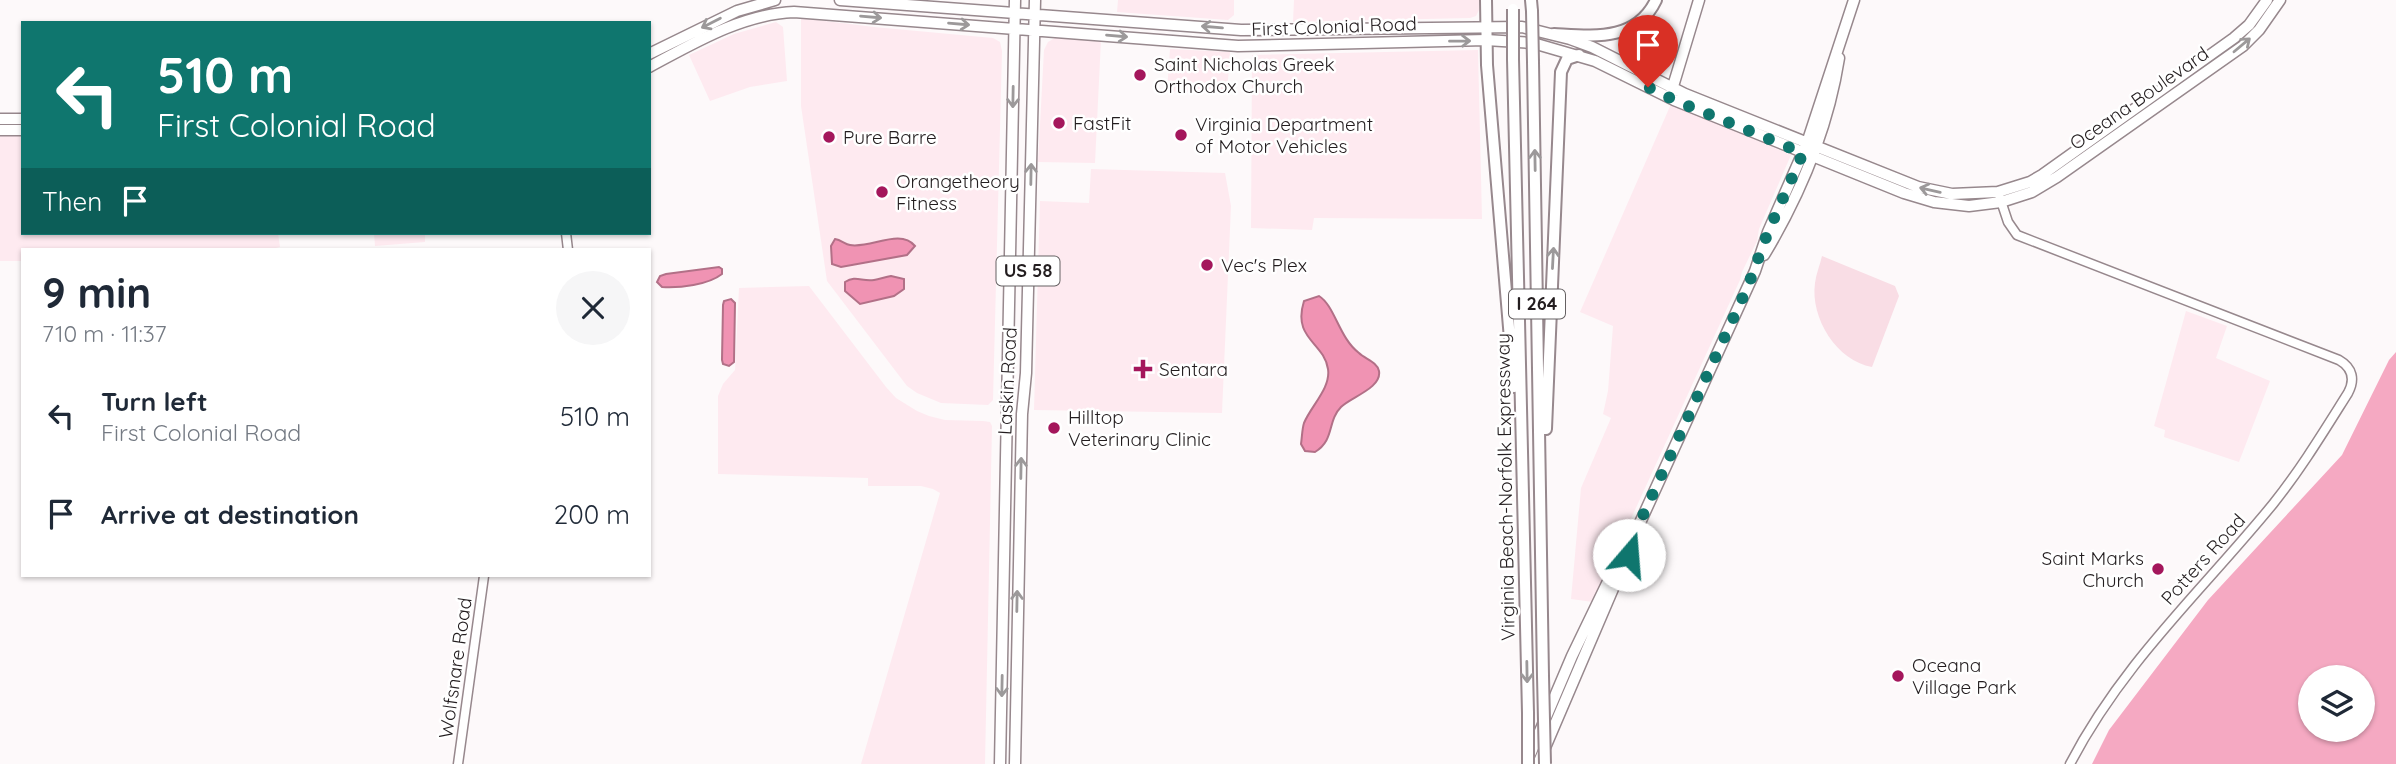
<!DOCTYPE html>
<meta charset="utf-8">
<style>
body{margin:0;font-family:Quicksand,sans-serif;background:#f6f6f7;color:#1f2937;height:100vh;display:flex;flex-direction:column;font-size:26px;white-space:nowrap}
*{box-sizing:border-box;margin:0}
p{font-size:23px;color:#747a83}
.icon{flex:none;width:38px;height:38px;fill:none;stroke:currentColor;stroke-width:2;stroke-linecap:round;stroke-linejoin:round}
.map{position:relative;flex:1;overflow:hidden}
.panel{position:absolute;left:21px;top:248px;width:630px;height:329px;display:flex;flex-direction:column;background:#fff;border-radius:0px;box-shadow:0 2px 5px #0004}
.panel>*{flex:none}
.guide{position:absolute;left:21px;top:21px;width:630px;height:214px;border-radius:0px;box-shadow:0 2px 5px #0004;background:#0f766e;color:#fff;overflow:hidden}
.buttons{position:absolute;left:2298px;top:665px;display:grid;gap:14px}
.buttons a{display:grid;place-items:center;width:77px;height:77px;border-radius:50%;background:#fff;box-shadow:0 2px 5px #0004;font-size:35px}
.pin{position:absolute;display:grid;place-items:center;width:60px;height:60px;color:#fff;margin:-72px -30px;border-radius:50% 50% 50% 0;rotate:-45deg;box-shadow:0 0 7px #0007}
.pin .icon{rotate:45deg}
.me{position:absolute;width:77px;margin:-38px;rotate:18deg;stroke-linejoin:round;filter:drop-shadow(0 0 5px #0008)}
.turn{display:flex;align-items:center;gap:24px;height:147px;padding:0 21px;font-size:32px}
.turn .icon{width:91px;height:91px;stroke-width:2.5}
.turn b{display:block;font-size:49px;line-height:60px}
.then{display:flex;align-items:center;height:66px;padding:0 21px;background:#0003;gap:14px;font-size:26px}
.round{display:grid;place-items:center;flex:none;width:74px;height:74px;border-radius:37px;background:#f6f6f7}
.summary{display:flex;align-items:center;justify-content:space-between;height:119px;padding:0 21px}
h1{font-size:42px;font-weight:700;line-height:52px}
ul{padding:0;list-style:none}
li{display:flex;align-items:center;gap:21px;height:98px;padding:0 21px}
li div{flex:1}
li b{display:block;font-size:26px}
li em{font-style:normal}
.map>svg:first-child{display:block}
</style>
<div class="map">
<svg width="2396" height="764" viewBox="0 0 2396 764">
<rect width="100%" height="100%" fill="#fdf9fa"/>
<!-- built -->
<path fill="#feeaf0" d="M1118,0H1234V15L1228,20L1117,12Z
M1294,0H1479V10L1476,16L1470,18L1293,22Z
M801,18L874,27L993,38L1000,42L1002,51L993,400L988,405L941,403L917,393L907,386L827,281L801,106Z
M776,22L783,27L787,81L750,87L710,101L689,55L734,34Z
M1055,38L1101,40L1095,163L1038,162L1044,50L1048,42Z
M1170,49L1230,52L1227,94L1167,91Z
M1478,50L1482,219L1314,218L1312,230L1251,228L1252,55Z
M1671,104L1791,155L1759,229L1757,241L1742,272L1740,280L1593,602L1571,599L1581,488L1611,418L1603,414L1608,391L1613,326L1580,312Z
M0,135L23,136V233H278L280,247L268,250H23V261H0Z
M1091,169L1225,173L1231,206L1222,413L1034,410L1040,201L1089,203Z
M374,233H425V242L375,246Z
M809,286L886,387L896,398L917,411L929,416L945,420L983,421L990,422L992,426L985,764H861L940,493L933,489L921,486H868V478L718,474V396L723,384L735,370L739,288Z
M2186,311L2227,326L2216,358L2270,381L2239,462L2164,437L2165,430L2154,426Z"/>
<!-- green -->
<path fill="#f9dde5" d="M1822,256L1895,286L1899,296L1872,367C1837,361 1810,318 1815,283C1816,274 1820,265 1822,256Z"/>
<!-- forest -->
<path fill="#f5a9c2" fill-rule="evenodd" d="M2396,352V764H2092L2109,730L2208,600L2342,455L2389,360ZM2310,677H2362V730H2310Z"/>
<!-- water -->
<path fill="#f093b3" stroke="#b27087" stroke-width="2" d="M835,239C841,240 845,244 850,245C870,249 900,228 915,246L907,255L841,267L832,264L831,246Z
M719,267L722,269V274C708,285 680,288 662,287L657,282L660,276L666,274Z
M891,276L904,279V289L894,296L860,304L845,291V282C856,275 862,282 874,280C880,279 885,277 891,276Z
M1319,296C1335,306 1339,338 1359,353C1365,359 1377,362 1379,371C1382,388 1351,397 1341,407C1327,421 1335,440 1315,452L1305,451L1301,444C1302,438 1302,429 1304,423C1311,406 1331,388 1328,369C1324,342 1292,339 1304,301Z
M731,299L735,303L734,362L729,366L723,364L722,360L723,305L724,301Z"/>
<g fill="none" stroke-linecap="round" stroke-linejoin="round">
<defs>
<path id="minor" d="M1998,192L2008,222L2017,235L2339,360C2353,368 2355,380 2348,393C2324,431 2301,469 2273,504C2202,591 2123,662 2070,764
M566,233L568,250
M458,764L484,576"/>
<path id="major" d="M840,0L1241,30L1522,27L1570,39L1592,47L1685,94L1918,187L1952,194L1998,192L2030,182L2042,175L2234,38L2249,25L2267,0
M649,54L737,11L775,0
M649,67C694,43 742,14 794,12L1238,46L1486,40L1533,43L1595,61L1674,100L1904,193L1934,202L1969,206L2001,202L2032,192L2057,177L2243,46L2259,30L2280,0
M1671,93L1699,0
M0,119H23
M0,130H23
M1764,255C1800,195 1828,128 1839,58
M1529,757L1572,656L1613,571L1639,525L1755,271L1768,232L1807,143L1854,0
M1000,764L1015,0
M1015,764L1022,414L1026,373L1035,0
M1538,764L1633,542"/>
<path id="highway" d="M1486,0L1487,65L1514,387
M1531,0L1532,11
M1554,34C1593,36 1636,42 1656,0
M1513,59L1528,713
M1533,62L1543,676
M1546,429L1561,72L1567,59L1579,55"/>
</defs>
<!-- minor casing -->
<use href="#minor" stroke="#97888d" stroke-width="11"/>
<!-- major casing -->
<use href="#major" stroke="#97888d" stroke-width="13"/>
<!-- highway casing -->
<use href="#highway" stroke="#97888d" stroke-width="14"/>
<!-- minor -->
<use href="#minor" stroke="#fff" stroke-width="8"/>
<!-- major -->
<use href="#major" stroke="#fff" stroke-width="10"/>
<!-- highway -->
<use href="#highway" stroke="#fff" stroke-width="10"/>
<defs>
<path id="highway-bridge" d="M1532,11L1533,62
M1513,59V9
M1543,676L1545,764
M1528,713V764"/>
</defs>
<!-- highway-bridge casing -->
<use href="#highway-bridge" stroke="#97888d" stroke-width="14" stroke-linecap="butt"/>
<!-- highway-bridge -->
<use href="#highway-bridge" stroke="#fff" stroke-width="10"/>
</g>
<!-- one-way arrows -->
<defs><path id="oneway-shaft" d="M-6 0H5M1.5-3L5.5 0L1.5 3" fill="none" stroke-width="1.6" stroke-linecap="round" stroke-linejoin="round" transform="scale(1.75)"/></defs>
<g stroke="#9c999a">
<use href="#oneway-shaft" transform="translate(871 17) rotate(5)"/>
<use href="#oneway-shaft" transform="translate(711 23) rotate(153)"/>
<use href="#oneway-shaft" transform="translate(959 24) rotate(5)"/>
<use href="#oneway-shaft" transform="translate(1212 27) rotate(-175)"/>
<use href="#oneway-shaft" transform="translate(1117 36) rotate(5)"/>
<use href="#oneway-shaft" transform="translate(1460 41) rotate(-1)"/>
<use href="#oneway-shaft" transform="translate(2242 45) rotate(-40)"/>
<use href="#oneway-shaft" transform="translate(1013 97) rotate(91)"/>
<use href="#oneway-shaft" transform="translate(1535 160) rotate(-91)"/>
<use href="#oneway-shaft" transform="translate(1031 174) rotate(-89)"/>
<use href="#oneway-shaft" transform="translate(1930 190) rotate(-167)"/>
<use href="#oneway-shaft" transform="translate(1553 258) rotate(-87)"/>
<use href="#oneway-shaft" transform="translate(1021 468) rotate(-89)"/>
<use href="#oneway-shaft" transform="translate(1017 601) rotate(-89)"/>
<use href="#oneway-shaft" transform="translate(1527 672) rotate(89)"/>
<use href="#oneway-shaft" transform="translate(1002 686) rotate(91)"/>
</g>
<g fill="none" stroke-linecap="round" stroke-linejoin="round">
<!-- route -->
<path stroke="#0f766e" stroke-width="12" stroke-dasharray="0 21.6" d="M1629,555L1639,524L1748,286L1768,232L1803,153L1674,100L1648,87"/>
</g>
<!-- markers -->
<g fill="#a4175c" stroke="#fff" stroke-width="2.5">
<circle cx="1140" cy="75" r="7"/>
<circle cx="1059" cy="123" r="7"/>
<circle cx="1181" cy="135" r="7"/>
<circle cx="829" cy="137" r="7"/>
<circle cx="882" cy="192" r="7"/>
<circle cx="1207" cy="265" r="7"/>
<path d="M1139.5 358.5h7v7h7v7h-7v7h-7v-7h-7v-7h7z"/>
<circle cx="1054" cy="428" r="7"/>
<circle cx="2158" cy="569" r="7"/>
<circle cx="1898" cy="676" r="7"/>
</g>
<g text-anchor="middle" stroke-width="5" stroke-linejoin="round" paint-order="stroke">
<!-- shield labels -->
<g fill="#fff" stroke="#656162" stroke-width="2">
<rect x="996.5" y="256.5" width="63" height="29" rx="5"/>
<rect x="1509" y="289.5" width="56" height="29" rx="5"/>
</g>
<g font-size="18" font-weight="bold" fill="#231d1f">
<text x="1028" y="277">US 58</text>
<text x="1537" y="310">I 264</text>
</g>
<!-- street labels -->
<g font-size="19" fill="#231d1f" stroke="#fff">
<text transform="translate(1334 26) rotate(-2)" y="7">First Colonial Road</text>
<text transform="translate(2139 98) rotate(-35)" y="7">Oceana Boulevard</text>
<text transform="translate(1007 381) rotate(-87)" y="7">Laskin Road</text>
<text transform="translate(1505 487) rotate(-91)" y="7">Virginia Beach-Norfolk Expressway</text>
<text transform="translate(2203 559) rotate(-48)" y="7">Potters Road</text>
<text transform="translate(455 668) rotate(-82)" y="7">Wolfsnare Road</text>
</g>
<!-- poi labels -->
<g font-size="19" fill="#231d1f" stroke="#fff" text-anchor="start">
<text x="1154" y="71">Saint Nicholas Greek<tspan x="1154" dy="22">Orthodox Church</tspan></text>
<text x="1073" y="130">FastFit</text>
<text x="1195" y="131">Virginia Department<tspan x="1195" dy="22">of Motor Vehicles</tspan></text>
<text x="843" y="144">Pure Barre</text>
<text x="896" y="188">Orangetheory<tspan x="896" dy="22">Fitness</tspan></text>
<text x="1221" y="272">Vec's Plex</text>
<text x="1159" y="376">Sentara</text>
<text x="1068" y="424">Hilltop<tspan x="1068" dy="22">Veterinary Clinic</tspan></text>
<text x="2144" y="565" text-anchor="end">Saint Marks<tspan x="2144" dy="22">Church</tspan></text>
<text x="1912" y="672">Oceana<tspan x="1912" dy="22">Village Park</tspan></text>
</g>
</g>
</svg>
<div class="buttons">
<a><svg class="icon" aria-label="layers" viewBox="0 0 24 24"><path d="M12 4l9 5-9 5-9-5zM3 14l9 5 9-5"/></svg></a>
</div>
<div class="pin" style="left:1648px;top:87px;background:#d93025"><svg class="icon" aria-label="arrive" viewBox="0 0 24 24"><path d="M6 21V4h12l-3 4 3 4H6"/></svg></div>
<svg class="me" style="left:1629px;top:555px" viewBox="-20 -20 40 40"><circle r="19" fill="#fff"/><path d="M0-13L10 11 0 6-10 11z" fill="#0f766e"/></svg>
<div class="guide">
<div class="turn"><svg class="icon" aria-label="left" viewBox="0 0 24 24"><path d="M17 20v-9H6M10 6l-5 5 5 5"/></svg><div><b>510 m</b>First Colonial Road</div></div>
<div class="then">Then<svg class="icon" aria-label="arrive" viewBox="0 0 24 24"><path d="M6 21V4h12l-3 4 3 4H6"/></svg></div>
</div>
<section class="panel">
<div class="summary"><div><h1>9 min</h1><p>710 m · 11:37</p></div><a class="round"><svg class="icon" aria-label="close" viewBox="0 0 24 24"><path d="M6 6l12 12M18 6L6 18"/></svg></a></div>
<ul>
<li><svg class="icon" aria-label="left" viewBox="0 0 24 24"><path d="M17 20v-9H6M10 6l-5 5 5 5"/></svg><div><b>Turn left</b><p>First Colonial Road</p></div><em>510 m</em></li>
<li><svg class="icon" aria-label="arrive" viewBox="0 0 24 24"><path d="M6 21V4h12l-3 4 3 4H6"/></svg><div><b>Arrive at destination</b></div><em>200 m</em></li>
</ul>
</section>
</div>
